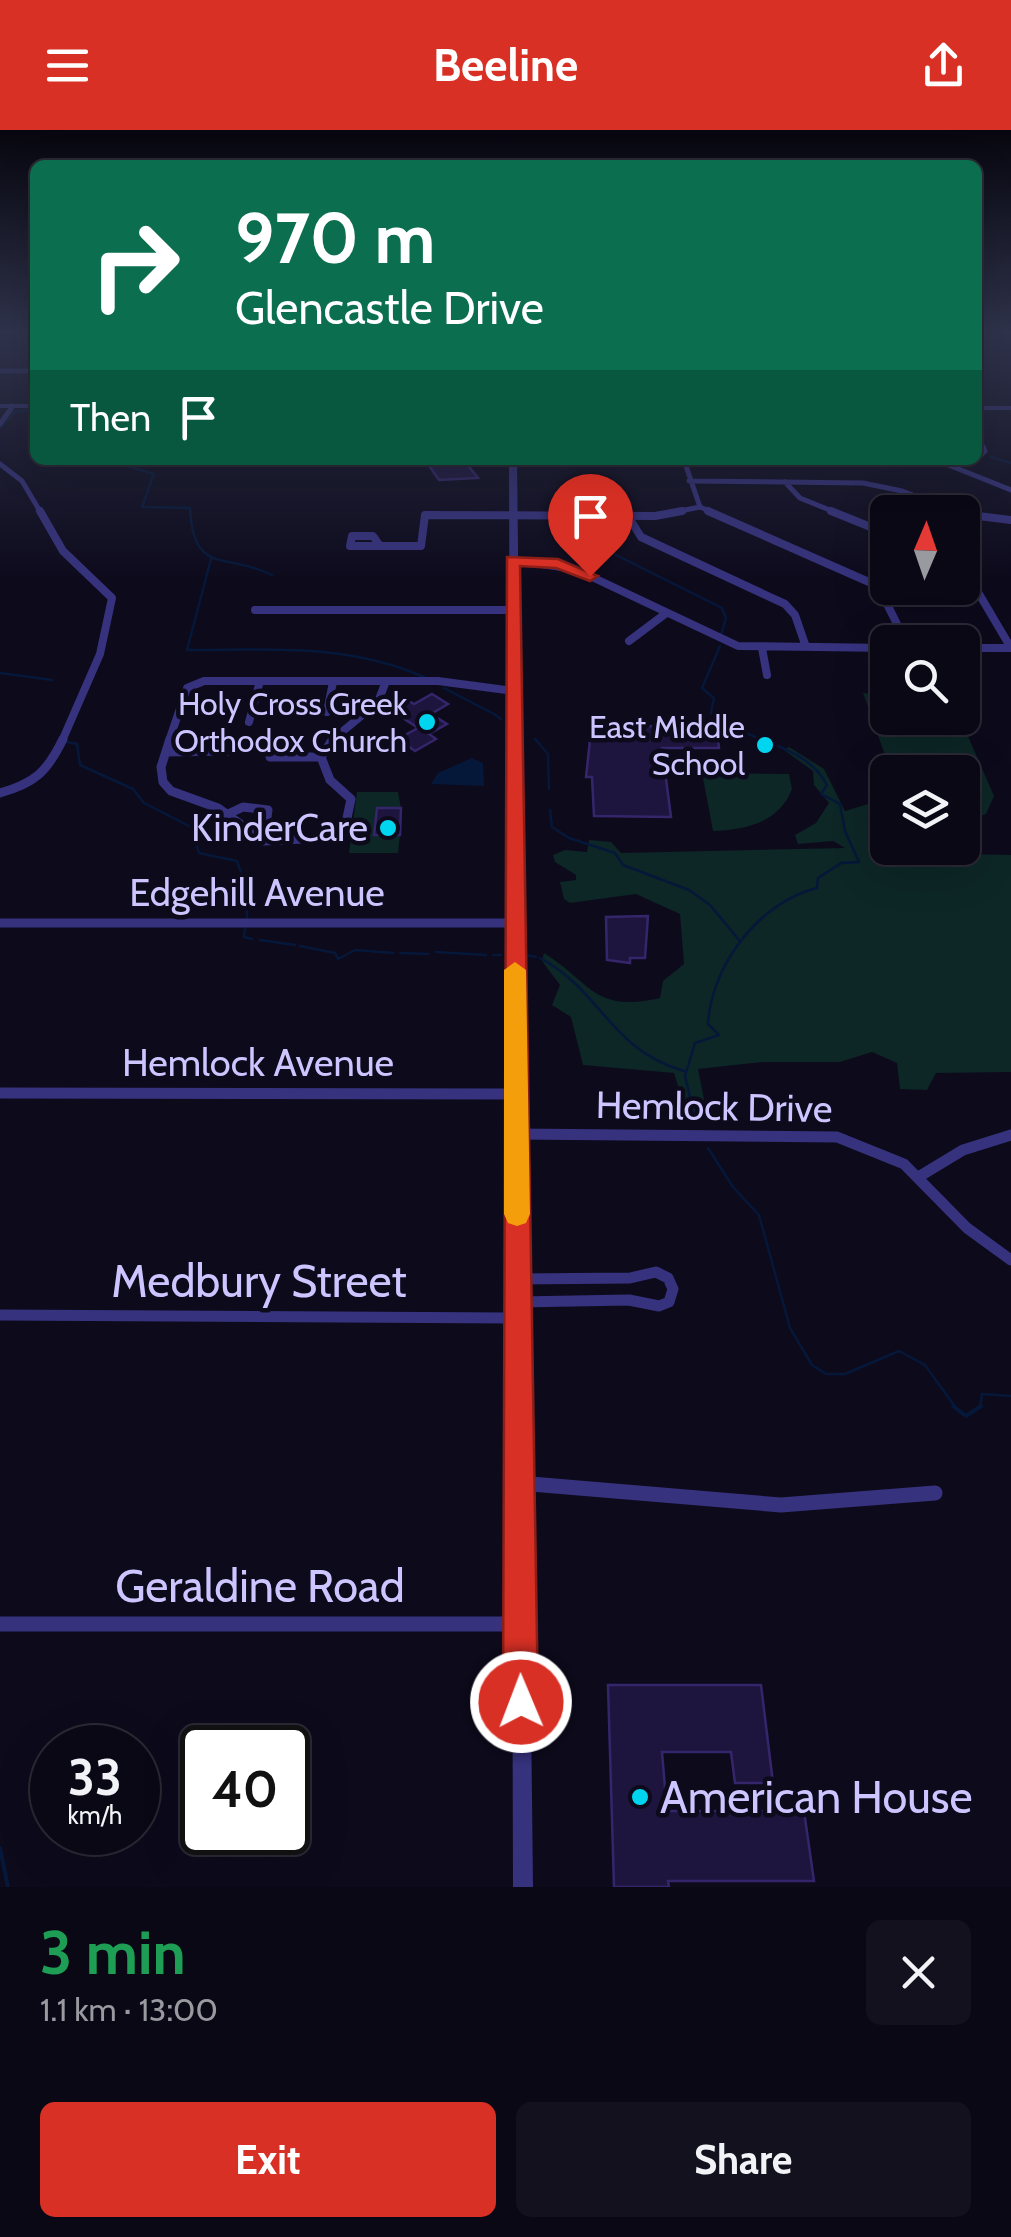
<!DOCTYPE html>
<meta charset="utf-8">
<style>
body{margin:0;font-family:Cabin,sans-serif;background:#13111e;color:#f1f3f6;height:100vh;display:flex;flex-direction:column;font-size:38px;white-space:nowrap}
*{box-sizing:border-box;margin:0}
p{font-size:32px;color:#999aa0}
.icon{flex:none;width:55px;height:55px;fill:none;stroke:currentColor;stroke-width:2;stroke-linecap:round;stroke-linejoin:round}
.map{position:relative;height:1757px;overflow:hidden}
.sheet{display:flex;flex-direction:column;background:#0a0815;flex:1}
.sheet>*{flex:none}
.guide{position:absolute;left:30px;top:30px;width:952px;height:305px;border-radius:15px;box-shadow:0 10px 40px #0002,0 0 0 2px #2a2934;background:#0b6e4f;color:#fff;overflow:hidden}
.needle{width:65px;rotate:2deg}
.fabs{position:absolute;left:870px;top:365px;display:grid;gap:20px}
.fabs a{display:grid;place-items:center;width:110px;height:110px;border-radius:15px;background:#0a0815;box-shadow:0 10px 40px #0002,0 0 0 2px #2a2934;font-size:50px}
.speed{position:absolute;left:30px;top:1595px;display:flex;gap:20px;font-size:50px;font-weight:700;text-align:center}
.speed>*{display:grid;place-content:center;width:130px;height:130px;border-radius:50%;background:#0a0815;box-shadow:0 10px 40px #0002,0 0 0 2px #2a2934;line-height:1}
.speed small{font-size:25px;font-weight:400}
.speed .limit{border:5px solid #111;border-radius:15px;background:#fff;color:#111}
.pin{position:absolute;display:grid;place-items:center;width:85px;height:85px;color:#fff;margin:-102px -42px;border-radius:50% 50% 50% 0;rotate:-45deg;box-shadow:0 0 10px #0007}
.pin .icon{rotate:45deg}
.me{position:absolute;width:110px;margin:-55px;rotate:359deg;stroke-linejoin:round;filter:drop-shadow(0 0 8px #0008)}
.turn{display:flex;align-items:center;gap:35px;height:210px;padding:0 40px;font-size:45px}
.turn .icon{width:130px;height:130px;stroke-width:2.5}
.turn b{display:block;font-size:70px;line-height:85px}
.then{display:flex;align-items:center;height:95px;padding:0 40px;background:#0003;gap:20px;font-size:38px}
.round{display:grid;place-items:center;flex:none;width:105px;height:105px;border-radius:15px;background:#13111e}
.summary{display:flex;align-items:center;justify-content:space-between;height:170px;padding:0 40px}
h1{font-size:60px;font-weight:700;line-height:75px;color:#1e9e55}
.button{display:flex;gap:20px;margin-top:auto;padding:20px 40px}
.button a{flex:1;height:115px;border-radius:15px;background:#d93025;color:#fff;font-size:40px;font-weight:700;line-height:115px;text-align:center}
.button a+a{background:#13111e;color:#f1f3f6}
header{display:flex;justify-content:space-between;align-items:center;height:130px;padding:0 40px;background:#d93025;color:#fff;font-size:45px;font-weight:700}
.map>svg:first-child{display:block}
</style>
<header><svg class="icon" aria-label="menu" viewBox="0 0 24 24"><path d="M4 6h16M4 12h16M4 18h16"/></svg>Beeline<svg class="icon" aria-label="share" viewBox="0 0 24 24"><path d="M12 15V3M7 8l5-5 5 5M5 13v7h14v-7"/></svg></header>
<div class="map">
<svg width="1011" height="1757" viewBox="0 0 1011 1757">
<rect width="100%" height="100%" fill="#0d0a1c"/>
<!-- green -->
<path fill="#0d2626" d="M887,562L888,588H960L994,666L986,684L963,692L962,642H891L863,563L871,564L873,570Z
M789,617L824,639L845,681L868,674L887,684V714L869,722L1011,725V942L936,943L927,960L900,959L897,933L872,922L840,932H762L698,939L708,990L688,988L674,943L583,935L571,887L552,875L560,855L542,831L544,823C592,853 593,883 660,868L663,851L684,834L680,784L636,764L570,773L564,769L560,752L576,750V745L555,732L553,725L565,720L587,722L589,710L611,712L621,723L845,718L833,711L798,714L795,705L816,693L829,673L814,655L813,641L784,620Z
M702,643L789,644L792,659C779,693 745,700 713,701Z
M357,662H398L401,678L377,679L374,705H400L398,723H349Z"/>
<!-- water -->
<path fill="#061839" d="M472,628L483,633L484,656L431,654L438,643Z"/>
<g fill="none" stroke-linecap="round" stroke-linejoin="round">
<!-- stream-far1 -->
<path stroke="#061839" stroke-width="2.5" d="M1,297L15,282L35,279
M991,327L1011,333
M107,330L154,344L142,377L190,378C193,447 228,422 272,445
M562,389L565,407L596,415L722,478L726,488L721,505
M211,429L187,520C268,520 348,513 424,547
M0,543L52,550
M444,558L492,583
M494,584L501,589
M535,609L548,624L549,659
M67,612L77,614L80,635L133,659L144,673L191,697L199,723L237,731L246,756L247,788
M550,680L552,697L569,708L615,723L623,735L689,760L710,775L739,810
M245,798L244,807L252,809
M260,810L295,815
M300,816L335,823L338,829L355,820L393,823
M436,822L486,825
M400,823L428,824
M493,825H501
M526,825L536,827
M540,828C602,861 609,919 684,941
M695,989L685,946L695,913L719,905L708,894C711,836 759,772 817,758L818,748L841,733L859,732L845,701L840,674L821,664L827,655C805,612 745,613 711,583L714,568L702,558L720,516
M708,1018L733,1057L759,1085L790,1198L812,1235L826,1244H845L899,1221L925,1235L956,1278
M980,1278L982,1264L1011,1266"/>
<!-- stream -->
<path stroke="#061839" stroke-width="4" d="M953,1276L966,1286L981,1276
M0,1718L8,1757"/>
</g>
<!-- building -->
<path fill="#1e153e" stroke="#35266b" stroke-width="2.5" d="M425,330L466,333L478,348L439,350Z
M432,564L448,574L431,584L447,594L429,604L436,609L415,621L398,609L418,598L403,588L410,584L393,573L392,567L401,566L414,574Z
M650,596L717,604L719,618H662L671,687L594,686L592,647H586L590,610H630L628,597Z
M377,678H401L400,705H374Z
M648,786L645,828H630V833L607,830L606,787Z
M608,1555H761L773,1653H735L731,1622H662L667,1681H804L814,1751H668L669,1757H614Z"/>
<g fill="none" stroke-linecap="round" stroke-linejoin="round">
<!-- minor-far4 -->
<path stroke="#36327e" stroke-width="5" d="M29,212L31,204
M0,241H35
M0,294L13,276
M978,307L985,321L978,328
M684,330L700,377
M936,330L1011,360
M0,334L22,351L41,383
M689,351L863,353L902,361L959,382
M785,352L800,368L837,383
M700,377L714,383
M670,383L700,377"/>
<!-- minor-far3 -->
<path stroke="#36327e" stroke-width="8" d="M40,381L63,421L112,468L100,524L62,611
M708,381L878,456L906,512
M831,381L888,404
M955,381L959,382
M962,384L1011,390
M628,386L641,407L785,474L795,485L806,517
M352,406H373L380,416H350Z
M380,416H421L425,385L655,386L682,381
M513,430L575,439L738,516L888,518
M962,435L1011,518H962
M255,480H513
M629,511L665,484
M762,518L767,545
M386,551H438L514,561
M327,582L333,552
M249,592L260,551
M169,611L187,558L204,551H386
M331,611L378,572L386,551"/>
<!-- minor-far2 -->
<path stroke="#36327e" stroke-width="9" d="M170,609L161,637L163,652L171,661L218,678L264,711L343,707L351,669L330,650L321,627L333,609
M166,622L230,621
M270,627H321
M0,663C35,653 47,642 63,609
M228,684L243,677L268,680L264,711
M0,793H515"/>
<!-- minor-far1 -->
<path stroke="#36327e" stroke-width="11" d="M0,963L516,964
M516,1004L837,1007L904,1034L967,1098L1011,1130
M920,1046L963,1020L1011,1005
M518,1149L630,1148L656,1142L668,1148L673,1159L669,1172L659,1176L629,1170L518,1172
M0,1185L518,1188"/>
<!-- minor -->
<path stroke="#36327e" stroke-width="15" d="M519,1353L781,1375L935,1363
M0,1494H520"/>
<!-- tertiary -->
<path fill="#36327e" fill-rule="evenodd" d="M0,274H35V278H0Z
M978,276H1011V280H978Z
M509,330H517L533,1757H513Z"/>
</g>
<!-- sky -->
<linearGradient id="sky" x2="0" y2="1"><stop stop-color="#07060f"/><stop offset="0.45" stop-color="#2f334b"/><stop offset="1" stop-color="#2f334b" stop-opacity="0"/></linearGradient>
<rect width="1011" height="450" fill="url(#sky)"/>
<!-- route -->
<path fill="#d93025" stroke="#8d1f18" stroke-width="2.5" d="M507,427L558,429L598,446L590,451L556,438L520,436L538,1572L533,1584L521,1589L508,1584L503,1572Z"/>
<!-- slow -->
<path fill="#f59e0b" d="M515,832L526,840L530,1084L526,1093L517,1096L508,1093L504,1084V840Z"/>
<!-- markers -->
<g fill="#00d5f0" stroke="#0d0a1c" stroke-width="4">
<circle cx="427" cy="592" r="10"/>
<circle cx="765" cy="615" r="10"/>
<circle cx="388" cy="698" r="10"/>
<circle cx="640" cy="1667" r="10"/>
</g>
<g text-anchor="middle" stroke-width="9" stroke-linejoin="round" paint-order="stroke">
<!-- far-poi labels -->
<g font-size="32" fill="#ccc5ff" stroke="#0d0a1c" text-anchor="end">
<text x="407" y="585">Holy Cross Greek<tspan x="407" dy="37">Orthodox Church</tspan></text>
<text x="745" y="608">East Middle<tspan x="745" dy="37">School</tspan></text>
</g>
<!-- poi labels -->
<g font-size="38" fill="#ccc5ff" stroke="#0d0a1c" text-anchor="end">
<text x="368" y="711">KinderCare</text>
</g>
<!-- street labels -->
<g font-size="38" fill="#ccc5ff" stroke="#0d0a1c">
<text x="257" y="776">Edgehill Avenue</text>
<text x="258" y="946">Hemlock Avenue</text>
<text transform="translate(714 977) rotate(1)" y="13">Hemlock Drive</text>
</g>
<!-- near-street labels -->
<g font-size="45" fill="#ccc5ff" stroke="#0d0a1c">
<text x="259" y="1167">Medbury Street</text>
<text x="260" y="1472">Geraldine Road</text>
</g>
<!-- near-poi labels -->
<g font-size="45" fill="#ccc5ff" stroke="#0d0a1c" text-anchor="start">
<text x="660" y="1683">American House</text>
</g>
</g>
</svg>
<div class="fabs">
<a><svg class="needle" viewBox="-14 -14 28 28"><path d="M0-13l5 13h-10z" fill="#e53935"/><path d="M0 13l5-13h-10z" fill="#999aa0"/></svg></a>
<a><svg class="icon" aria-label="search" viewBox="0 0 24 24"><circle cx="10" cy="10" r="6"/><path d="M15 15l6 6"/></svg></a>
<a><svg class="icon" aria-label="layers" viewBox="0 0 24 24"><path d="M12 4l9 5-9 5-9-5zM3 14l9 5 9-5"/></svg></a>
</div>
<div class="speed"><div>33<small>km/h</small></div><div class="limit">40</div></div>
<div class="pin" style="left:590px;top:446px;background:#d93025"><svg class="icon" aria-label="arrive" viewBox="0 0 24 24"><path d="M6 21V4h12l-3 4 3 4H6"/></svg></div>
<svg class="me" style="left:521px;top:1572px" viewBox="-20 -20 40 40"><circle r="17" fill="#d93025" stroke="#fff" stroke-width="3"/><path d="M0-11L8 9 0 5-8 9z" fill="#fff"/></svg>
<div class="guide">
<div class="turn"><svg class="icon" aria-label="right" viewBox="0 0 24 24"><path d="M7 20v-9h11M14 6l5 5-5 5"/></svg><div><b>970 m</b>Glencastle Drive</div></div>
<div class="then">Then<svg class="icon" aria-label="arrive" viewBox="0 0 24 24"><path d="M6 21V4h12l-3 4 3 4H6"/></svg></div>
</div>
</div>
<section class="sheet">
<div class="summary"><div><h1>3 min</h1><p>1.1 km · 13:00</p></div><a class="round"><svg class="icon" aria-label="close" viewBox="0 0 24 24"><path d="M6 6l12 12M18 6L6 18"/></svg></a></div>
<div class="button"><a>Exit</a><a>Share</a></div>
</section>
